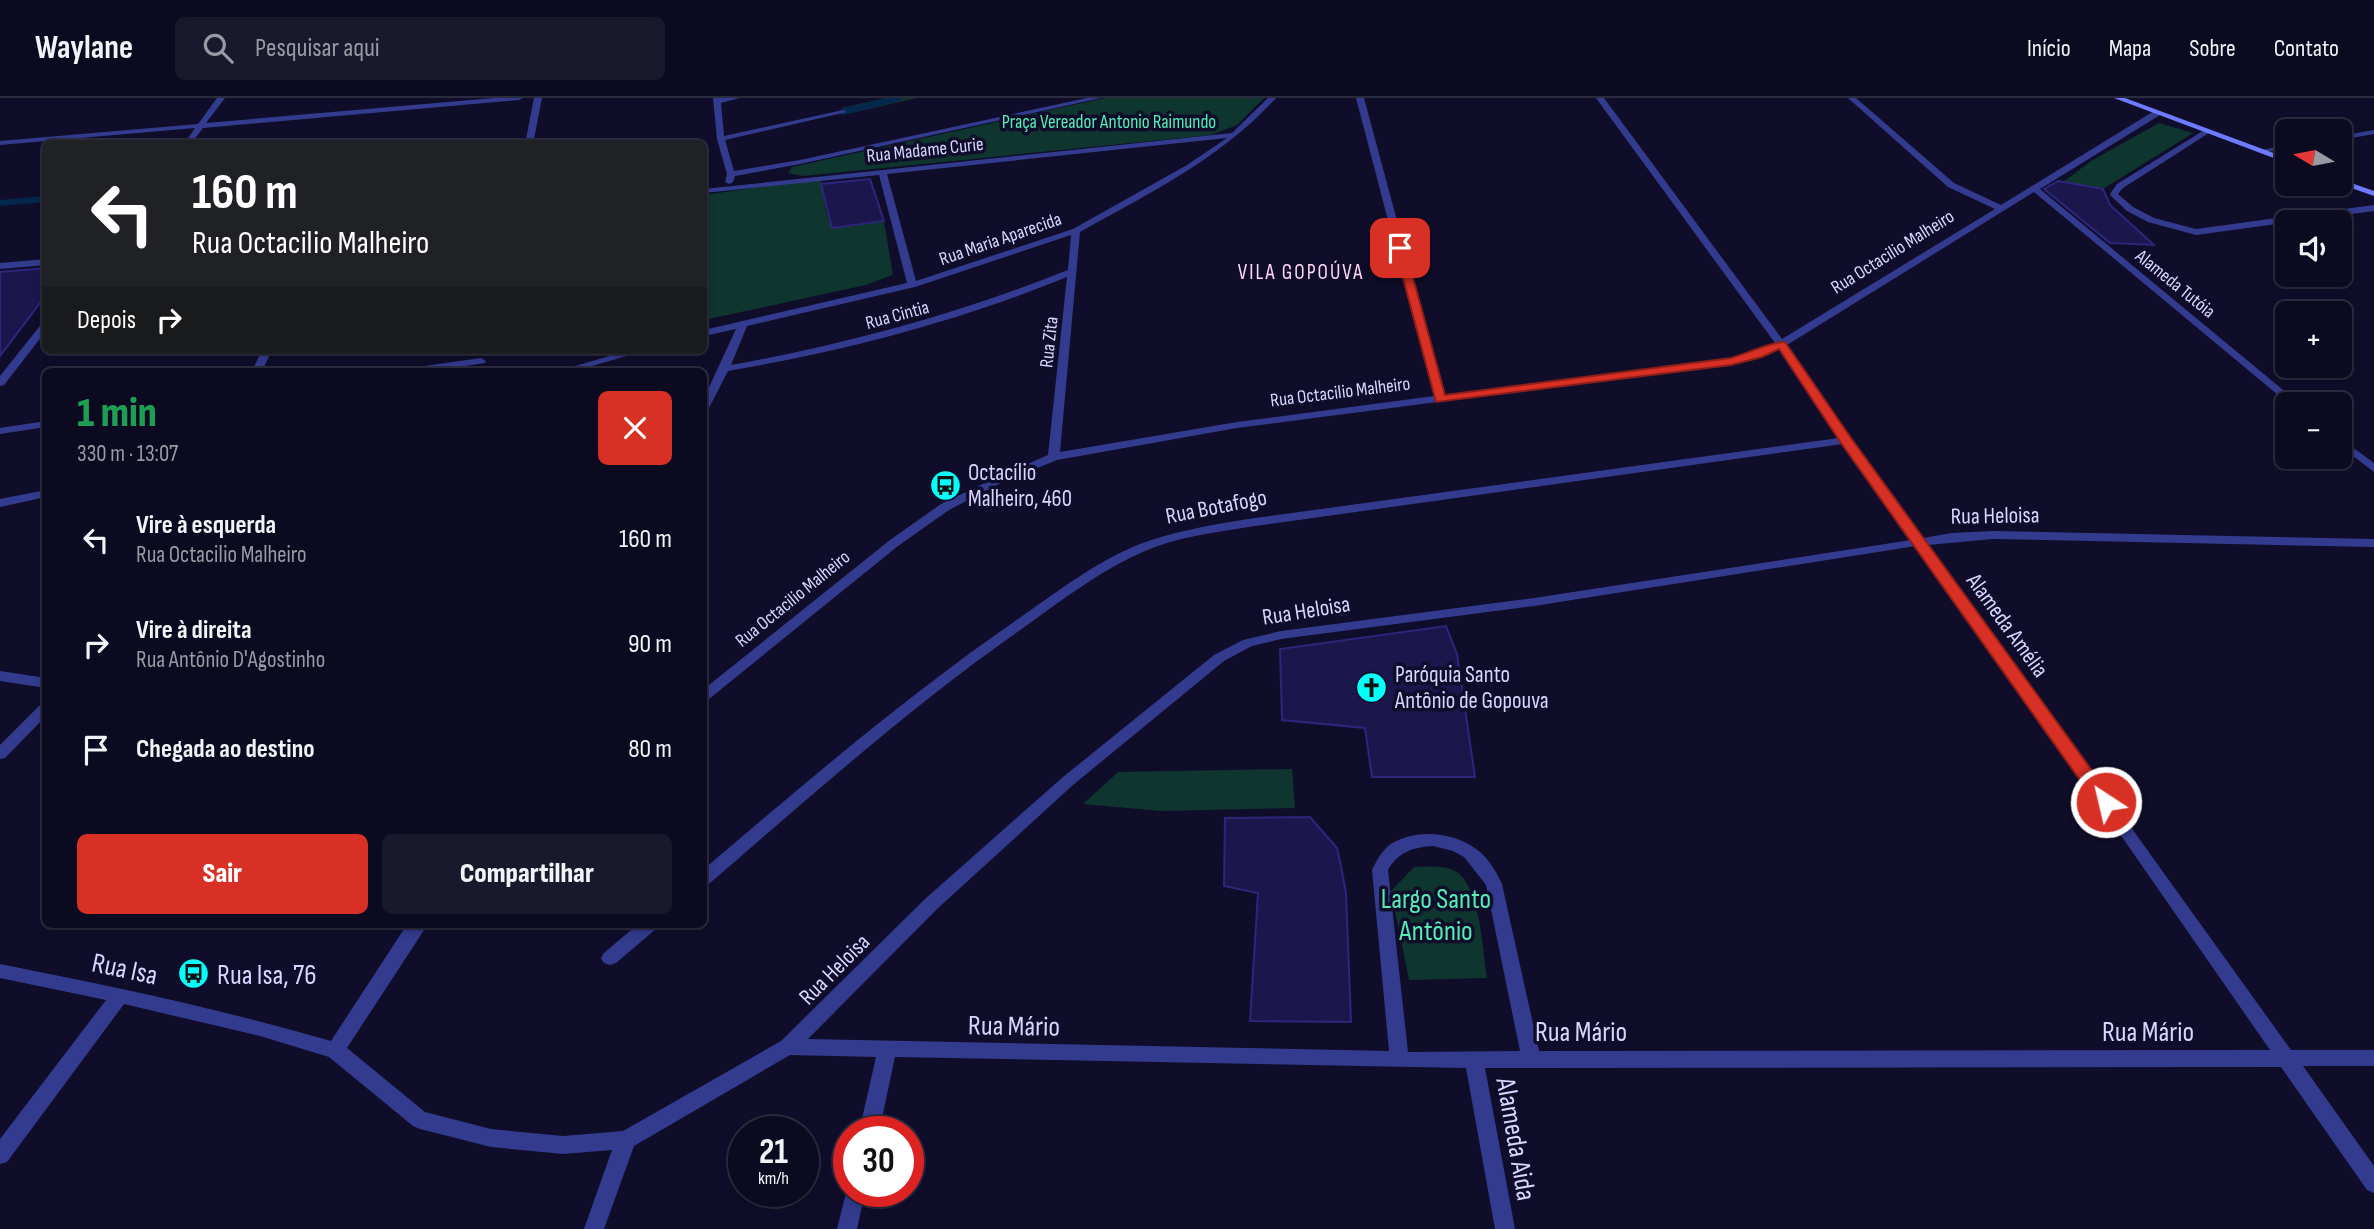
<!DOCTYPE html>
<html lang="pt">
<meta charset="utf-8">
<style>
body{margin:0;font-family:"Sofia Sans Condensed",sans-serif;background:#19182d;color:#f1f3f6;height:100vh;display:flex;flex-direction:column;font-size:26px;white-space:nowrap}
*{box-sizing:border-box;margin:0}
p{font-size:23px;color:#9a9aa5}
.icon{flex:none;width:38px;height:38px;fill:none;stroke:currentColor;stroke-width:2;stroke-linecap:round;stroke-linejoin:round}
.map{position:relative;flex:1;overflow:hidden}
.panel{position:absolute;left:42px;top:270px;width:665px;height:560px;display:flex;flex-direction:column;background:#0b0a20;border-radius:10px;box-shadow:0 4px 10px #0003,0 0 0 2px #2b2b3e}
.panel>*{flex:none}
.banner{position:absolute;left:42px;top:42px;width:665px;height:214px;border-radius:10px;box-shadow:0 4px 10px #0003,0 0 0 2px #2b2b3e;background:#202124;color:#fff;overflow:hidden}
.needle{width:46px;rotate:280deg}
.controls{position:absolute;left:2275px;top:21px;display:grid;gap:14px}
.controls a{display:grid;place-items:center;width:77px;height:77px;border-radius:10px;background:#0b0a20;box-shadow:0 4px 10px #0003,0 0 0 2px #2b2b3e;font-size:35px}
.speed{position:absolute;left:728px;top:1018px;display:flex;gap:14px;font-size:35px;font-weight:700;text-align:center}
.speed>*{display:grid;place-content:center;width:91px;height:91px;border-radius:50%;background:#0b0a20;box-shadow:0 4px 10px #0003,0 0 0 2px #2b2b3e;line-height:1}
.speed small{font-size:18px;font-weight:400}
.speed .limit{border:10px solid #d22;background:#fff;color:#111}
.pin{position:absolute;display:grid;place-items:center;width:60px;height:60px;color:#fff;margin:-30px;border-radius:14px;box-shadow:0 4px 10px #0006}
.me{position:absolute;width:77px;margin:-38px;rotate:325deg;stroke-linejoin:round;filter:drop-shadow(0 0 5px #0008)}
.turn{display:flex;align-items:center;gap:24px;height:147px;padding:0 35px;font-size:32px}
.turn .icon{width:91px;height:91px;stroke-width:2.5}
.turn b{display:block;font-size:49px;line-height:60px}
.then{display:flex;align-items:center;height:66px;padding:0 35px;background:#0003;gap:14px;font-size:26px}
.round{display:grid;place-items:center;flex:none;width:74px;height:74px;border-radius:10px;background:#19182d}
.summary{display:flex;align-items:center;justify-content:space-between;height:119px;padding:0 35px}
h1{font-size:42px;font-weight:800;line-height:52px;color:#1e9e55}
.action{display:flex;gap:14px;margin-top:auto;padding:14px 35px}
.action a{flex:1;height:80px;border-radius:10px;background:#d93025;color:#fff;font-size:28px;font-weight:800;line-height:80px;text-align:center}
.action a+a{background:#19182d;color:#f1f3f6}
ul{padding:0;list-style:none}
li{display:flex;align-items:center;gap:21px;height:105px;padding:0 35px}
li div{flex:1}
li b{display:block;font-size:26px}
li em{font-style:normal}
header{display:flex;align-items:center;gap:42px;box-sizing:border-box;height:98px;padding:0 35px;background:#0b0a20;border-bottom:2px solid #2b2b3e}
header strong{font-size:33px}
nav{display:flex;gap:38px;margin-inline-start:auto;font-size:24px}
.search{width:490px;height:63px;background:#19182d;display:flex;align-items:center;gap:18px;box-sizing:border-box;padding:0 24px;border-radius:10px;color:#9a9aa5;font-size:26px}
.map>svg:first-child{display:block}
</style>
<header>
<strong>Waylane</strong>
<div class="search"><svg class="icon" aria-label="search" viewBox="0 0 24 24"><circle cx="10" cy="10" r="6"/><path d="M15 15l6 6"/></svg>Pesquisar aqui</div>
<nav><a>Início</a><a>Mapa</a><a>Sobre</a><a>Contato</a></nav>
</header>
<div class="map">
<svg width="2374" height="1131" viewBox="0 0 2374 1131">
<rect width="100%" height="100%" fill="#0f0d2a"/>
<!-- green -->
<path fill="#0f352f" d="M885,0H917L847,16L842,10Z
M1105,0H1264L1237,27L1211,37L803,78L788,75L792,69Z
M2159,25L2193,35L2103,91L2063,84L2091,63Z
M821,80L826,113L832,130L884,123L893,177L866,187L704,222V97Z
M1292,671L1295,710L1161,713L1083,706L1118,674Z
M1414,769C1426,769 1442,767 1453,772C1480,783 1483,854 1487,880L1409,882L1391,793Z"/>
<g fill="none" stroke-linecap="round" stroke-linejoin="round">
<!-- stream -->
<path stroke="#04274c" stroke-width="6" d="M843,14L898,0
M0,105L46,101"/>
</g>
<!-- building -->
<path fill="#1b174d" stroke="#2d267c" stroke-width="2" d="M870,81L884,123L832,130L821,86Z
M2058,83L2103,91L2110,107L2154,147L2110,145L2044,91Z
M46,170V197L0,258V174Z
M1446,528L1457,556L1475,679H1372L1365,630L1282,622L1280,551Z
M1310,719L1337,750L1341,768L1346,795L1351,924L1250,923L1258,795L1224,788L1225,720Z"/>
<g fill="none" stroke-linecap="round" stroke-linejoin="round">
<!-- street -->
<path fill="#333b8e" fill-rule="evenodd" d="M217,0H225L206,25L494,0H523L519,2L203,30L191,46H184L195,30L0,47V43L198,26Z
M534,0H542L533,46H525Z
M713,0H740L721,5L724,38L843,12L847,14L725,42L734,73L800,62L1087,0H1101L800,66L735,78L733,84L729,86L725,84L727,76L717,41Z
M1268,0H1276C1222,60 1150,95 1080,134L1060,354L1237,324L1434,298L1356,0H1364L1444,297L1731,260L1755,255L1775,245L1596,0H1604L1782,241L1995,111L1948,89L1848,0H1856L1954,85L2001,107L2154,13H2160V17L2040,91L2300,306H2289L2034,94L1787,247L1850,340L1923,440L1952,435L1993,433L2374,441V449L1993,441L1928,447L2291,952H2374V968H2303L2374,1068V1095L2367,1092L2281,969L1485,970L1515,1131H1495L1466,970L895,959L879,1034H859L876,959L790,957L634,1048L604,1131H584L612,1052L563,1056L491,1049L420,1031L413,1028L329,959L260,938L124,906L7,1064L0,1066V1041L106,902L0,880V866C111,888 221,911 331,943L402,834L409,826H428L347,950L425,1014L491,1031L563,1038L623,1033L781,943L925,801L1063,679L1214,557L1243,542L1281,533L1534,500L1911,442L1843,346L1248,429C1213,435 1177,439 1145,453C1101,472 1062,502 1023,530C913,607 812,697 710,785L704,786V771C806,684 908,597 1018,521C1057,494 1095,464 1140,446C1174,433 1212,427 1248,421L1839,340L1779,251L1762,259L1731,266L1237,330L1057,362L1001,385L949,412L898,448L709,601L704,603V591L890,442L941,406L993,381L1048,357L1067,179C957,224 844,253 728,273L709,310L704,313V300L736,231L704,238V232L907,185L879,77L704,95V91L1232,35ZM1227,40L1187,67L1073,131L916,183L887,76ZM1071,137L1068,172C958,216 847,246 731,267L747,228L915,189ZM1916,448L2056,644L2270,952L1539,953L1502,786C1496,773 1488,759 1476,751C1452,733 1411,730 1387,749C1380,756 1376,764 1372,772L1389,953L808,941L937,811L1073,687L1224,563L1252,548L1281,541L1534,508ZM1433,748L1453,753L1464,759L1486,787L1520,953L1408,954L1388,772C1398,754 1414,749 1433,748Z
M2206,31H2209V35L2123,90L2118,96L2133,109L2154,120L2196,131L2374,107V113L2196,137L2148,124L2127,113L2111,98L2110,96L2117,86Z
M2374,32V36L2340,42V38Z
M2287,47V51L2261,55L2257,53Z
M46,161V167L0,171V165Z
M46,223V233L4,287L0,288V278L43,224Z
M262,252H272L262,273H252Z
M630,252H647L575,273H558Z
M481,260L486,263L485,265L432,273H405L410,270Z
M46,323V329L0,336V330Z
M2340,340L2374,365V374L2340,348Z
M46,392V399L0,409V401Z
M0,573L46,580V590L0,583Z
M46,604V618L5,660L0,661V647L41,606Z
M638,826H659L656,831L616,865L610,867L604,865L601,860L604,855Z
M848,1087L849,1094H865L857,1131H837Z"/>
<!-- secondary -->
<path fill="#6d7cff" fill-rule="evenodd" d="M2114,0H2125L2287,60V65Z
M2340,81L2374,93V98L2340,86Z"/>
</g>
<!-- route -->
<path fill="#d93025" stroke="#8d1f18" stroke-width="2" d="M1400,147L1405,150L1445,297L1731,260C1745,256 1774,243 1785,244L1851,340L2112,700L2115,704L2112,709H2099L1841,345L1779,251L1762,259L1731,267L1436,304L1395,150Z"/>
<!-- icons -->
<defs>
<symbol id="bus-disc" viewBox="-11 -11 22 22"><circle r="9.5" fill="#02fff9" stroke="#0f0d2a"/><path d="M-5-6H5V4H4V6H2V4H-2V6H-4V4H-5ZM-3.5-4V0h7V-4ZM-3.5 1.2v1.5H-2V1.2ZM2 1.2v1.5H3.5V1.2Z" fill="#111"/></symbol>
<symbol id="church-disc" viewBox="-11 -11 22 22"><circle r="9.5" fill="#02fff9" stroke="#0f0d2a"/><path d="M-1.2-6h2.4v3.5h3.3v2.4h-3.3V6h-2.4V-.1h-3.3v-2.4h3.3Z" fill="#111"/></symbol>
</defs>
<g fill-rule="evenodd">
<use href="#bus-disc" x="928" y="370" width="35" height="35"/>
<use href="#church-disc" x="1354" y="572" width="35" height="35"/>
<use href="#bus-disc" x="176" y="858" width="35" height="35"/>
</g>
<g text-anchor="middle" stroke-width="7" stroke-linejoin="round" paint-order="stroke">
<!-- far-park labels -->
<g font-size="19" fill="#54edb4" stroke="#0f0d2a">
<text x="1109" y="30">Praça Vereador Antonio Raimundo</text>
</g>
<!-- far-street labels -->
<g font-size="19" fill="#d6d6ff" stroke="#0f0d2a">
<text transform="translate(925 51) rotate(-6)" y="7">Rua Madame Curie</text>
<text transform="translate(1000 140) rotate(-19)" y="7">Rua Maria Aparecida</text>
<text transform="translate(1892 153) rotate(-32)" y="7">Rua Octacilio Malheiro</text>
<text transform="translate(2176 185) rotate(39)" y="7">Alameda Tutóia</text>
<text transform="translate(897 216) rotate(-15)" y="7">Rua Cintia</text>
<text transform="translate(1048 244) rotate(-84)" y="7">Rua Zita</text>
<text transform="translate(1340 293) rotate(-7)" y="7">Rua Octacilio Malheiro</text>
<text transform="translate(792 500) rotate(-39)" y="7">Rua Octacilio Malheiro</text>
</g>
<!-- far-quarter labels -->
<g font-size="21" letter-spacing="2" fill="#ffd8f6" stroke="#0f0d2a">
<text x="1301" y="181">VILA GOPOÚVA</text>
</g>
<!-- poi labels -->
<g font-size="23" fill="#d6d6ff" stroke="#0f0d2a" text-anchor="start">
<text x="968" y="382">Octacílio<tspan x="968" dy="26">Malheiro, 460</tspan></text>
<text x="1395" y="584">Paróquia Santo<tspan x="1395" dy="26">Antônio de Gopouva</tspan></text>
</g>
<!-- street labels -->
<g font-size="23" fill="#d6d6ff" stroke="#0f0d2a">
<text transform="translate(1216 408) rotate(-11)" y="8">Rua Botafogo</text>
<text transform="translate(1995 417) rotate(-1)" y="8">Rua Heloisa</text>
<text transform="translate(1306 512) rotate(-9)" y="8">Rua Heloisa</text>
<text transform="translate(2008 527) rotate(54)" y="8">Alameda Amélia</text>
<text transform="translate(834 871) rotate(-45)" y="8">Rua Heloisa</text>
</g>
<!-- near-park labels -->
<g font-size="28" fill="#54edb4" stroke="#0f0d2a">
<text x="1436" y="810">Largo Santo<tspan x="1436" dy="32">Antônio</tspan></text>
</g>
<!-- near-street labels -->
<g font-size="28" fill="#d6d6ff" stroke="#0f0d2a">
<text transform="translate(125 870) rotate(12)" y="10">Rua Isa</text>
<text transform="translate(1014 927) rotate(1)" y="10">Rua Mário</text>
<text x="1581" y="943">Rua Mário</text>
<text x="2148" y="943">Rua Mário</text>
<text transform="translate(1517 1041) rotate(80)" y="10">Alameda Aida</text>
</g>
<!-- near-poi labels -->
<g font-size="28" fill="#d6d6ff" stroke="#0f0d2a" text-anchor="start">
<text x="217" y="886">Rua Isa, 76</text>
</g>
</g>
</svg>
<div class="controls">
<a><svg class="needle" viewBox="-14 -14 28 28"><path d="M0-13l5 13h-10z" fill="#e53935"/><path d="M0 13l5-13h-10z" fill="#9a9aa5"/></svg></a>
<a><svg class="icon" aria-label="sound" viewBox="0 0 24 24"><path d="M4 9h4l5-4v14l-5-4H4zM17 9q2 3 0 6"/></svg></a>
<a>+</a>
<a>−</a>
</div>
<div class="speed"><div>21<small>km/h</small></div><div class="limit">30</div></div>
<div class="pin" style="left:1400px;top:150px;background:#d93025"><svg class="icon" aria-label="arrive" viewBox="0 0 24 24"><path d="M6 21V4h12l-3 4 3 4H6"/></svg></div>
<svg class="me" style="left:2106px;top:704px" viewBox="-20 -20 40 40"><circle r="17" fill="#d93025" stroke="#fff" stroke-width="3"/><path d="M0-11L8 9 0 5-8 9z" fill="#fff"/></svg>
<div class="banner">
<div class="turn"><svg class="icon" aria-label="left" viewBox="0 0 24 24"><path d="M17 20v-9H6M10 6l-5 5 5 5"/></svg><div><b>160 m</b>Rua Octacilio Malheiro</div></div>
<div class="then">Depois<svg class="icon" aria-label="right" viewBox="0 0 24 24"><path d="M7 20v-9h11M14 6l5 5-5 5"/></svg></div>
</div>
<section class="panel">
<div class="summary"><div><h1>1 min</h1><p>330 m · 13:07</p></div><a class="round" style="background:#d93025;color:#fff"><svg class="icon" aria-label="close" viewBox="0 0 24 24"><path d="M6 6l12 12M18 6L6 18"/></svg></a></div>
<ul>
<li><svg class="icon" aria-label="left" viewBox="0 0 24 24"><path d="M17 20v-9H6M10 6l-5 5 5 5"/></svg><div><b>Vire à esquerda</b><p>Rua Octacilio Malheiro</p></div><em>160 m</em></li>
<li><svg class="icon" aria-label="right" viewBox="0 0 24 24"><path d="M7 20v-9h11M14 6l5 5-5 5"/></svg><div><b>Vire à direita</b><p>Rua Antônio D'Agostinho</p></div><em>90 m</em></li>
<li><svg class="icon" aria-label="arrive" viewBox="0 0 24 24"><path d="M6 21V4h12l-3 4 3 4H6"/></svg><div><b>Chegada ao destino</b></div><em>80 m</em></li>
</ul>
<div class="action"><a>Sair</a><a>Compartilhar</a></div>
</section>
</div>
